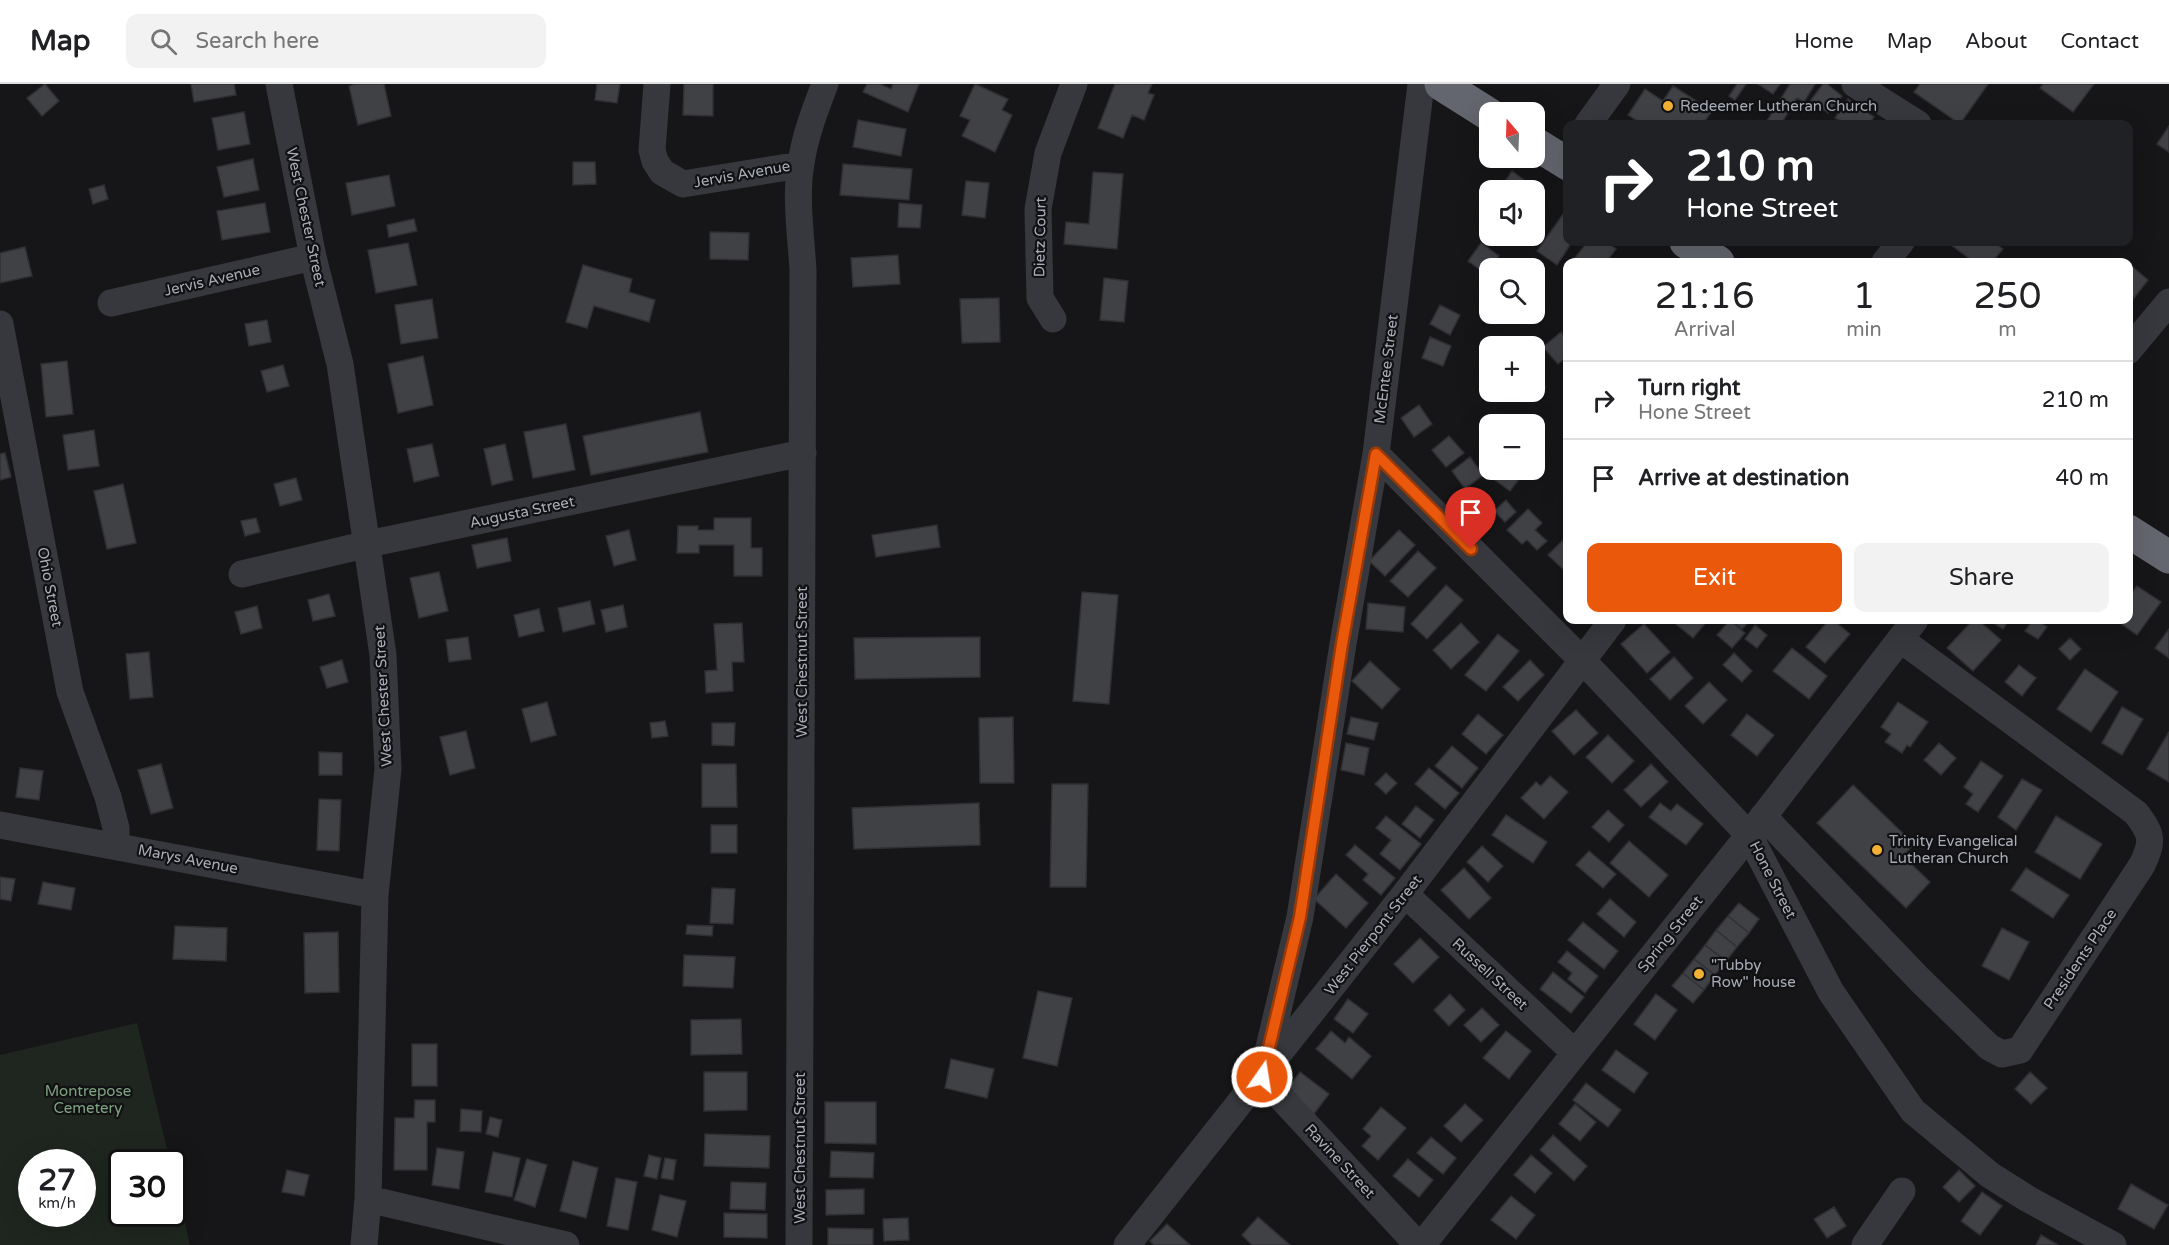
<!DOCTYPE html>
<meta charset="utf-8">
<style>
body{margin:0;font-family:"Varela Round",sans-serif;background:#f2f2f2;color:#202124;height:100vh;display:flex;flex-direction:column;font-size:22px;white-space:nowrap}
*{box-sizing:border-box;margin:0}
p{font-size:20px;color:#757577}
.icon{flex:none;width:33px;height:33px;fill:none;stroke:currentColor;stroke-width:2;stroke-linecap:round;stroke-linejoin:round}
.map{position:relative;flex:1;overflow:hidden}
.sheet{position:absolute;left:1563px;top:174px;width:570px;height:366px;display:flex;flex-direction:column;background:#fff;border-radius:12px;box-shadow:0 6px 24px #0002}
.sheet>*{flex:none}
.guide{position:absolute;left:1563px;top:36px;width:570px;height:126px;border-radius:12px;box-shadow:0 6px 24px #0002;background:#202124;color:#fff;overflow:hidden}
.needle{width:39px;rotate:341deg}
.tools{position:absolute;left:1479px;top:18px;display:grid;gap:12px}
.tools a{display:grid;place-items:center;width:66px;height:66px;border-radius:12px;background:#fff;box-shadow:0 6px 24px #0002;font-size:30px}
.speed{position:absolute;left:18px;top:1065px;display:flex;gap:12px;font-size:30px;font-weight:700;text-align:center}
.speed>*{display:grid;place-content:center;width:78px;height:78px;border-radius:50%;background:#fff;box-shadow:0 6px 24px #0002;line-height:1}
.speed small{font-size:15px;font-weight:400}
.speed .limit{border:3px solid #111;border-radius:9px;background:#fff;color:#111}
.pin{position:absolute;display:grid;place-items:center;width:51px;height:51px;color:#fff;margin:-62px -26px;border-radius:50% 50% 50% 0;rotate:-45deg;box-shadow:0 0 6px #0007}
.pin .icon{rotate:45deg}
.me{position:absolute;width:66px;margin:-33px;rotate:13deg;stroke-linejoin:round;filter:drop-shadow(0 0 4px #0008)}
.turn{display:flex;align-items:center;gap:21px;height:126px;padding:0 24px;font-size:27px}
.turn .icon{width:78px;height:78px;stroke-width:2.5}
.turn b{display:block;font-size:42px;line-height:51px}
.eta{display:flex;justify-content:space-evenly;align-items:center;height:102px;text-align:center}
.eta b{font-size:36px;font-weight:600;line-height:42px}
.cta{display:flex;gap:12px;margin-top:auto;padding:12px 24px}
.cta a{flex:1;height:69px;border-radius:12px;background:#ea580c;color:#fff;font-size:24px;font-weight:600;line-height:69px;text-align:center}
.cta a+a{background:#f2f2f2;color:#202124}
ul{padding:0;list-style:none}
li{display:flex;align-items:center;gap:18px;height:78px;padding:0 24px;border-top:2px solid #e0e0e0}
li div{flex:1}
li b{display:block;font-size:22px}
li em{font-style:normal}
header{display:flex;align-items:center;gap:36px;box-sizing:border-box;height:84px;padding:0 30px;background:#fff;border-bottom:2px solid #e0e0e0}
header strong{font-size:28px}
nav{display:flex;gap:33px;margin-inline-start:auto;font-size:21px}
.search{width:420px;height:54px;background:#f2f2f2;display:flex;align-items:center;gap:15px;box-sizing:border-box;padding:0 21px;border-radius:12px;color:#757577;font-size:22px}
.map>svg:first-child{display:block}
</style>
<header>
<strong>Map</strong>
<div class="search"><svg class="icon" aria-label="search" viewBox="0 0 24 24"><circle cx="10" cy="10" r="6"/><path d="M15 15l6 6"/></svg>Search here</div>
<nav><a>Home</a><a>Map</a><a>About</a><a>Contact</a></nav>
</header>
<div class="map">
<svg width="2169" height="1161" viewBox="0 0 2169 1161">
<rect width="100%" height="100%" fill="#161618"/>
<!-- green -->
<path fill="#1e261f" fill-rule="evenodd" d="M137,939L170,1078H122V1130H172L173,1089L190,1161H0V971ZM82,1078V1130H32V1078Z"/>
<!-- building -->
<path fill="#404145" stroke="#303034" stroke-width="1.5" d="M45,0L59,17L42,32L27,14Z
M191,0H234L236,11L194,18Z
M356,0H384L391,32L358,41L349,2Z
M597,0H620L617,19L595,16Z
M684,0H713V32L683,31Z
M867,0H880L891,5L893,0H919L908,28L863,8Z
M975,0L1008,15L1002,26L1012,31L995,68L962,52L970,36L960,32Z
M1115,0H1152L1148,9L1154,11L1144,36L1132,31L1123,54L1098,44Z
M1737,0H1746L1735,16L1729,12Z
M1758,0H1780L1773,10Z
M1790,0H1815L1804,18L1797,14L1781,40H1765Z
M1823,0H1827L1842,12L1828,29L1811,16Z
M1920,0H1988L1960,40L1914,8Z
M2043,0H2094L2073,28L2040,4Z
M1673,2L1712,27L1703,40H1642L1628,31L1645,5L1663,17Z
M1848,15L1874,33L1869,40H1846L1835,34Z
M244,28L250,60L218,66L212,34Z
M858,36L906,45L901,72L853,63Z
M2169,42V68L2157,60Z
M253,75L259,106L224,113L217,83Z
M573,78H595L596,100L573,101Z
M843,80L912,85L909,116L840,111Z
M1512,87L1535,104L1534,106H1499Z
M1093,88L1123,90L1117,165L1064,160L1066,138L1089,140Z
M389,91L395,122L352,131L346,99Z
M966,97L989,99L985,134L962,131Z
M104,101L108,115L93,120L89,105Z
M265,119L270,148L222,156L217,127Z
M899,119L922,121L920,144L898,143Z
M1568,123V158H1572L1557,181L1537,167Z
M414,135L417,147L389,153L387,141Z
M710,148L749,149L748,176L710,175Z
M1587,158H1606L1616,165L1606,178H1572Z
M1947,158H1993L2003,165L1992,178H1974Z
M408,159L417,201L376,209L368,166Z
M1481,159L1499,172L1486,190L1468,177Z
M25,163L32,192L0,199V169Z
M898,171L900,200L853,203L851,174Z
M2128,179L2148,196L2130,219L2128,218Z
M583,181L632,195L629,208L655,216L649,238L594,222L587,244L566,238Z
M1104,194L1128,197L1124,238L1100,236Z
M999,214L1000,258L962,259L960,215Z
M432,215L438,254L401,260L395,221Z
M1440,221L1460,231L1450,251L1430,240Z
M267,236L271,258L249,262L245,240Z
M1561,248L1568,257V272L1558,280L1543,263Z
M1430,253L1451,262L1443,282L1422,274Z
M423,272L433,321L398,329L388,280Z
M67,277L73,330L46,333L41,280Z
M283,281L289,302L267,308L261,287Z
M1534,290L1545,303L1528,318L1520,308H1534Z
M1419,321L1432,340L1414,353L1401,334Z
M700,328L708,368L591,391L583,352Z
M566,340L575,386L533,394L524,348Z
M94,346L99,382L68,386L63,351Z
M1449,352L1464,369L1446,383L1432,366Z
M432,360L439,392L414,398L407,365Z
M505,360L513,396L492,401L484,365Z
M5,369L11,393L0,396V370Z
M1470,373L1483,391L1465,405L1452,387Z
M1503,386H1526L1510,407L1495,396Z
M296,394L302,416L280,422L274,400Z
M123,400L136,459L107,465L94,407Z
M1506,416L1516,428L1505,438L1494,427Z
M1528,425L1542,439L1535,446L1547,457L1537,466L1527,456L1522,460L1507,446Z
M256,434L260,448L245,452L241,437Z
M714,434H751V464H762V492H734V461H699V469H677L678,442H698V446H714Z
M937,441L940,463L876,473L872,451Z
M629,446L636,476L614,482L606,452Z
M1399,446L1415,461L1385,492L1369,477Z
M1568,451V490L1548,471Z
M507,454L511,477L477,484L472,461Z
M1418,467L1436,484L1408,513L1390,497Z
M439,488L448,527L419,534L410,494Z
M1446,501L1463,516L1427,555L1411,540Z
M2137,502L2161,518L2137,551L2116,536H2128V514Z
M1082,508L1118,511L1109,620L1073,617Z
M329,510L335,532L313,537L308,516Z
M590,517L595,540L563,548L558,524Z
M1368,519L1405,523L1403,548L1366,545Z
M623,521L627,543L606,548L601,526Z
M257,522L262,544L241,550L235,528Z
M539,525L544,547L519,553L514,531Z
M1671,536H1708L1693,554Z
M1730,536L1745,549L1732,564L1717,551Z
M1732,536H1751L1742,545Z
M1829,536H1833L1850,550L1825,579L1806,563Z
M1973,536H1978L2001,556L1973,587L1947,564Z
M1989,536H2009L2003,545Z
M2033,536H2037L2047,543L2038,555L2025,547Z
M742,539L744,578H732L733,607L706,609L705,587L717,586L714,540Z
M1461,539L1479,558L1451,585L1433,566Z
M1644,540L1670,568L1647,589L1621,560Z
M1755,541L1767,551L1757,564L1745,555Z
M2169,545V574L2155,564Z
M1498,550L1519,567L1486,607L1465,591Z
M468,553L471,575L449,578L446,556Z
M980,553V593L855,595L854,554Z
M2070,554L2081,565L2070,576L2059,565Z
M1792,564L1827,592L1809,615L1773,587Z
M149,568L153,613L130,615L126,570Z
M1734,569L1752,587L1742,598L1723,581Z
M1674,573L1693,594L1670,616L1650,595Z
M342,576L348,598L327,604L320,583Z
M1530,576L1544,591L1518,617L1503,603Z
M1370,577L1400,605L1382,625L1352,597Z
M2019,581L2036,594L2022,612L2005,598Z
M2085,585L2118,608L2091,648L2057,625Z
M1709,598L1727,616L1703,640L1685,622Z
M547,618L556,651L531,658L522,625Z
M1898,618L1928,638L1910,663L1907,661L1902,669L1885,658L1891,650L1881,643Z
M2122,623L2143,635L2122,671L2102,659Z
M1576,626L1598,649L1574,671L1552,647Z
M1478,630L1503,651L1486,670L1462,650Z
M1747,630L1774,651L1757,672L1731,651Z
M1013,633L1014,699H980L979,634Z
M1351,633L1378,639L1374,656L1347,650Z
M665,637L668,652L652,654L650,639Z
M712,639H735L734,662L712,661Z
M466,647L475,684L450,691L440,653Z
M2169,648V698L2147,685Z
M1608,651L1634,677L1612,699L1586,673Z
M1346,659L1369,664L1364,691L1341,686Z
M1939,659L1956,674L1941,691L1924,676Z
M1452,662L1478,684L1462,704L1435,682Z
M319,668L342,669V691H319Z
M1981,677L2003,692L1978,728L1966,720L1973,710L1964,703Z
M161,680L173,724L151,730L138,686Z
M702,680H736L737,723H702Z
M1651,680L1668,698L1641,723L1624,706Z
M20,684L43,687L39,716L16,713Z
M1429,684L1459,709L1445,725L1415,700Z
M1386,689L1397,699L1386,710L1375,700Z
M1550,692L1568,708L1544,735L1521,714L1536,698L1541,702Z
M2022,695L2042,706L2016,746L1998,733Z
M1052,700H1088L1086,803H1050Z
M1853,701L1914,760L1903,772L1930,798L1906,824L1817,739Z
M319,715L341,716L339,767L317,766Z
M979,719L980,761L854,765L852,724Z
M1660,719L1671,727L1677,720L1703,740L1686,761L1649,733Z
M1416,722L1434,736L1420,754L1402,740Z
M1608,726L1624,741L1609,758L1592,743Z
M1506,731L1547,758L1533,779L1492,751Z
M1386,732L1421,760L1400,786L1380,770L1391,756L1376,744Z
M2056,732L2102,760L2080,795L2035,768Z
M711,741H737V769H711Z
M1629,757L1668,791L1649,813L1610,779Z
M1355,761L1395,794L1381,811L1363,796L1368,790L1346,771Z
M1482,762L1503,782L1488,798L1467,778Z
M1589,767L1616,790L1603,804L1576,781Z
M1464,784L1491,814L1469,835L1441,806Z
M2026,784L2069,811L2053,834L2011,806Z
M1336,790L1368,819L1346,844L1314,815Z
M0,793L15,795L11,817L0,815Z
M43,798L75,804L71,826L38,820Z
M712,804L735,805L733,840L710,839Z
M1610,815L1636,838L1624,853L1597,830Z
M1739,819L1759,835L1749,849L1728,832Z
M1728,832L1749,849L1737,863L1716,846Z
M1583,838L1618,867L1604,885L1568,856Z
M687,841L713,842L712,852L686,850Z
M175,842L227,844L226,877L173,875Z
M2002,844L2029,858L2009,896L1982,882Z
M1716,846L1737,863L1726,877L1705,861Z
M338,848L339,908L305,909L304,849Z
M1420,854L1439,873L1413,899L1394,880Z
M1705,861L1726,877L1715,891L1694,875Z
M1567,867L1598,892L1585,909L1568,895L1572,889L1558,878Z
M684,871L735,873L733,904L683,902Z
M1694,875L1715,891L1704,906L1683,889Z
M1553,888L1584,913L1571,929L1540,905Z
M1683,889L1704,906L1693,919L1672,902Z
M1038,907L1072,914L1057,982L1023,974Z
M1450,910L1465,926L1449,942L1434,926Z
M1656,910L1677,926L1655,956L1634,940Z
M1348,915L1368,930L1353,949L1334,935Z
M1482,924L1499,941L1481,958L1464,941Z
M741,935L742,970L691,971V936Z
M1331,947L1345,959L1349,953L1371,972L1352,995L1316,965Z
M1506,947L1531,967L1509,995L1483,974Z
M412,960H437V1002H412Z
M1616,966L1648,989L1634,1009L1602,986Z
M951,975L994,985L987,1014L945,1004Z
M704,988H747V1026L704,1027Z
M1300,988L1329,1010L1314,1030L1285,1007Z
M2030,988L2047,1004L2031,1020L2015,1005Z
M1586,999L1621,1026L1608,1043L1573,1016Z
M415,1016H435V1038H427V1086H394L395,1034H414Z
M825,1018H876V1060L825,1059Z
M1465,1020L1483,1036L1461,1058L1444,1042Z
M1575,1020L1596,1038L1580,1057L1559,1040Z
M1381,1023L1406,1044L1378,1076L1362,1062L1371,1052L1363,1045Z
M461,1025L482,1027L481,1048L460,1047Z
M490,1033L502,1036L498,1053L486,1050Z
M705,1050L770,1052L769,1084L704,1082Z
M1553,1051L1587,1082L1574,1097L1540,1066Z
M1431,1053L1456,1074L1443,1090L1417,1069Z
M437,1064L464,1068L459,1105L432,1101Z
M831,1067L874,1069L873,1094L830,1093Z
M493,1068L520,1074L512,1113L485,1108Z
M649,1071L661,1074L657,1095L644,1092Z
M1531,1071L1552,1089L1535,1109L1514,1091Z
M665,1074L676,1076L673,1096L661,1094Z
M527,1075L547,1081L535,1123L514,1116Z
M1408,1075L1433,1096L1419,1113L1393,1092Z
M573,1077L598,1084L586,1134L560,1127Z
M287,1086L309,1091L304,1112L282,1108Z
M1959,1086L1975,1102L1959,1118L1943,1103Z
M616,1094L637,1098L628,1146L607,1142Z
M731,1098L766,1099L765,1126L730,1125Z
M2131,1100L2168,1121L2154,1145L2118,1125Z
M864,1105V1130L826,1131V1106Z
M1982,1108L2002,1122L1980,1151L1961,1137Z
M660,1111L686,1117L677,1153L652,1146Z
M1511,1112L1535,1131L1516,1155L1491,1136Z
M1834,1123L1846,1142L1827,1154L1814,1135Z
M724,1129L767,1130V1154L724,1153Z
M1258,1133L1290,1161H1252L1242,1151Z
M908,1134L909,1156L884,1157L883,1135Z
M1167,1140L1190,1161H1154L1150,1157Z
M828,1144L873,1145V1161H828Z
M2041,1151L2058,1161H2036Z"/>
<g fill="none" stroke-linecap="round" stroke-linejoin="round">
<!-- minor -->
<path stroke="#37383d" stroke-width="27" d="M279,0L313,173L340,280L383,571L388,685L375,811L368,1115L364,1161
M657,0L652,66L655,77L662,88L683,100L800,81
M1855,0L1918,40
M1588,40L1617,0
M1885,178L1901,158
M111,219L313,173
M1053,235L1040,214L1038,125L1048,69L1074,0
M0,240L70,608L108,713L116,744V762
M2128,267L2169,218
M1376,370L1582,576L1749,751L1831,908L1913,1027L1990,1091L2028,1115L2113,1161
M242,490L368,460L803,369
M1763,732L1920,896L1989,963L2002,970L2020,966L2142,781C2154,757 2152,750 2136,729L1900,555
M0,741L375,811
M1405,810L1575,969
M1262,993L1300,833L1343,560L1376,370L1421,0
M1262,993L1418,1161
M368,1115L566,1161
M799,1161L803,186C801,153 795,112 801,79C805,52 815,26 825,0
M1127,1161L1405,810L1613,536
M1422,1161L1749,751L1915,536
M1865,1161L1902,1107"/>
<!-- highway -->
<path stroke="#63666e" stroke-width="33" d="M1441,0L1490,31
M1534,59L1568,80
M1686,158L1718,178
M2128,447L2169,473"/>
</g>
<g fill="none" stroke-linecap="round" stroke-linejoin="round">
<defs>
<path id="route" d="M1262,993L1300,833L1342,560L1376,370L1471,465"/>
</defs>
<!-- route casing -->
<use href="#route" stroke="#983908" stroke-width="15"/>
<!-- route -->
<use href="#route" stroke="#ea580c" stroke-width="10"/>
</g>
<!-- markers -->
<g fill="#f2b134" stroke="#111113" stroke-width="2">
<circle cx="1668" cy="22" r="6"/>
<circle cx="1877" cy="766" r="6"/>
<circle cx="1699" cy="890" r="6"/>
</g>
<g text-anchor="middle" stroke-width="4.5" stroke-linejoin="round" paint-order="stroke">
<!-- poi labels -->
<g font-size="15" fill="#a8adb8" stroke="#111113" text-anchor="start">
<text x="1680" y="27">Redeemer Lutheran Church</text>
<text x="1889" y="762">Trinity Evangelical<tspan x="1889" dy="17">Lutheran Church</tspan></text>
<text x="1711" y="886">"Tubby<tspan x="1711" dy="17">Row" house</tspan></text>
</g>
<!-- street labels -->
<g font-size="15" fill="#a8adb8" stroke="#111113">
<text transform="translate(742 90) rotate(-10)" y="5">Jervis Avenue</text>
<text transform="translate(306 133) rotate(78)" y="5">West Chester Street</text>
<text transform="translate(1040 153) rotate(-89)" y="5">Dietz Court</text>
<text transform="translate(212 196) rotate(-13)" y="5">Jervis Avenue</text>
<text transform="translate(1386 285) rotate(-83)" y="5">McEntee Street</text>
<text transform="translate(522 428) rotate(-12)" y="5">Augusta Street</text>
<text transform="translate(50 503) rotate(79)" y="5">Ohio Street</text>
<text transform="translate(802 578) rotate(-90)" y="5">West Chestnut Street</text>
<text transform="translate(383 612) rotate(-93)" y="5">West Chester Street</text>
<text transform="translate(188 775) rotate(11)" y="5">Marys Avenue</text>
<text transform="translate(1773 796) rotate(63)" y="5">Hone Street</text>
<text transform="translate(1670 850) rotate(-51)" y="5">Spring Street</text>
<text transform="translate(1373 851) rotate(-52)" y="5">West Pierpont Street</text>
<text transform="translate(2080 875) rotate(-56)" y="5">Presidents Place</text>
<text transform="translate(1490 890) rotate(43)" y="5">Russell Street</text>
<text transform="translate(800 1064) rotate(-90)" y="5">West Chestnut Street</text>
<text transform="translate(1340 1077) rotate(47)" y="5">Ravine Street</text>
</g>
<!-- park labels -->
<g font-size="15" fill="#7fa381" stroke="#111113">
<text x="88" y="1012">Montrepose<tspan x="88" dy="17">Cemetery</tspan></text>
</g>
</g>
</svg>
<div class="tools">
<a><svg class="needle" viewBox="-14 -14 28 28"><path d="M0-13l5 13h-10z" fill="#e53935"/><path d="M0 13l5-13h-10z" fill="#757577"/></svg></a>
<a><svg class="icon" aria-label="sound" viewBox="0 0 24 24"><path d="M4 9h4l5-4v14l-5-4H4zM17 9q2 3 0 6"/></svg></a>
<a><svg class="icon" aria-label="search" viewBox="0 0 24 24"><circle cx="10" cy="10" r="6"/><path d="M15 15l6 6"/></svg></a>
<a>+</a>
<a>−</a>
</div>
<div class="speed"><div>27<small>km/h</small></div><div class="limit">30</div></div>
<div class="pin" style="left:1471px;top:465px;background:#d93025"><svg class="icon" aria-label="arrive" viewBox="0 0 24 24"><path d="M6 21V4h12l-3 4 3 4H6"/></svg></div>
<svg class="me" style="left:1262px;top:993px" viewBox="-20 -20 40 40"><circle r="17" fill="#ea580c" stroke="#fff" stroke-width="3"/><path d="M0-11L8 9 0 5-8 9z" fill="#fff"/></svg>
<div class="guide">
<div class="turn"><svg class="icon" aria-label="right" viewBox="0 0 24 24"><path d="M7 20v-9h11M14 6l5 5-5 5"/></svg><div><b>210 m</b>Hone Street</div></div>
</div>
<section class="sheet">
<div class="eta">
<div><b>21:16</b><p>Arrival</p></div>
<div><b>1</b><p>min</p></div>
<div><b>250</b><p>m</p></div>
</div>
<ul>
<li><svg class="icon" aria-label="right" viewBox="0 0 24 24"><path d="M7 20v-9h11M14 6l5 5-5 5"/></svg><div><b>Turn right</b><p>Hone Street</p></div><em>210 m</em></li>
<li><svg class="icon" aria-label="arrive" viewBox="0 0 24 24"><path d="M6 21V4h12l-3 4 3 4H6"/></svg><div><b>Arrive at destination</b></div><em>40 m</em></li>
</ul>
<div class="cta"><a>Exit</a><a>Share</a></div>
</section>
</div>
